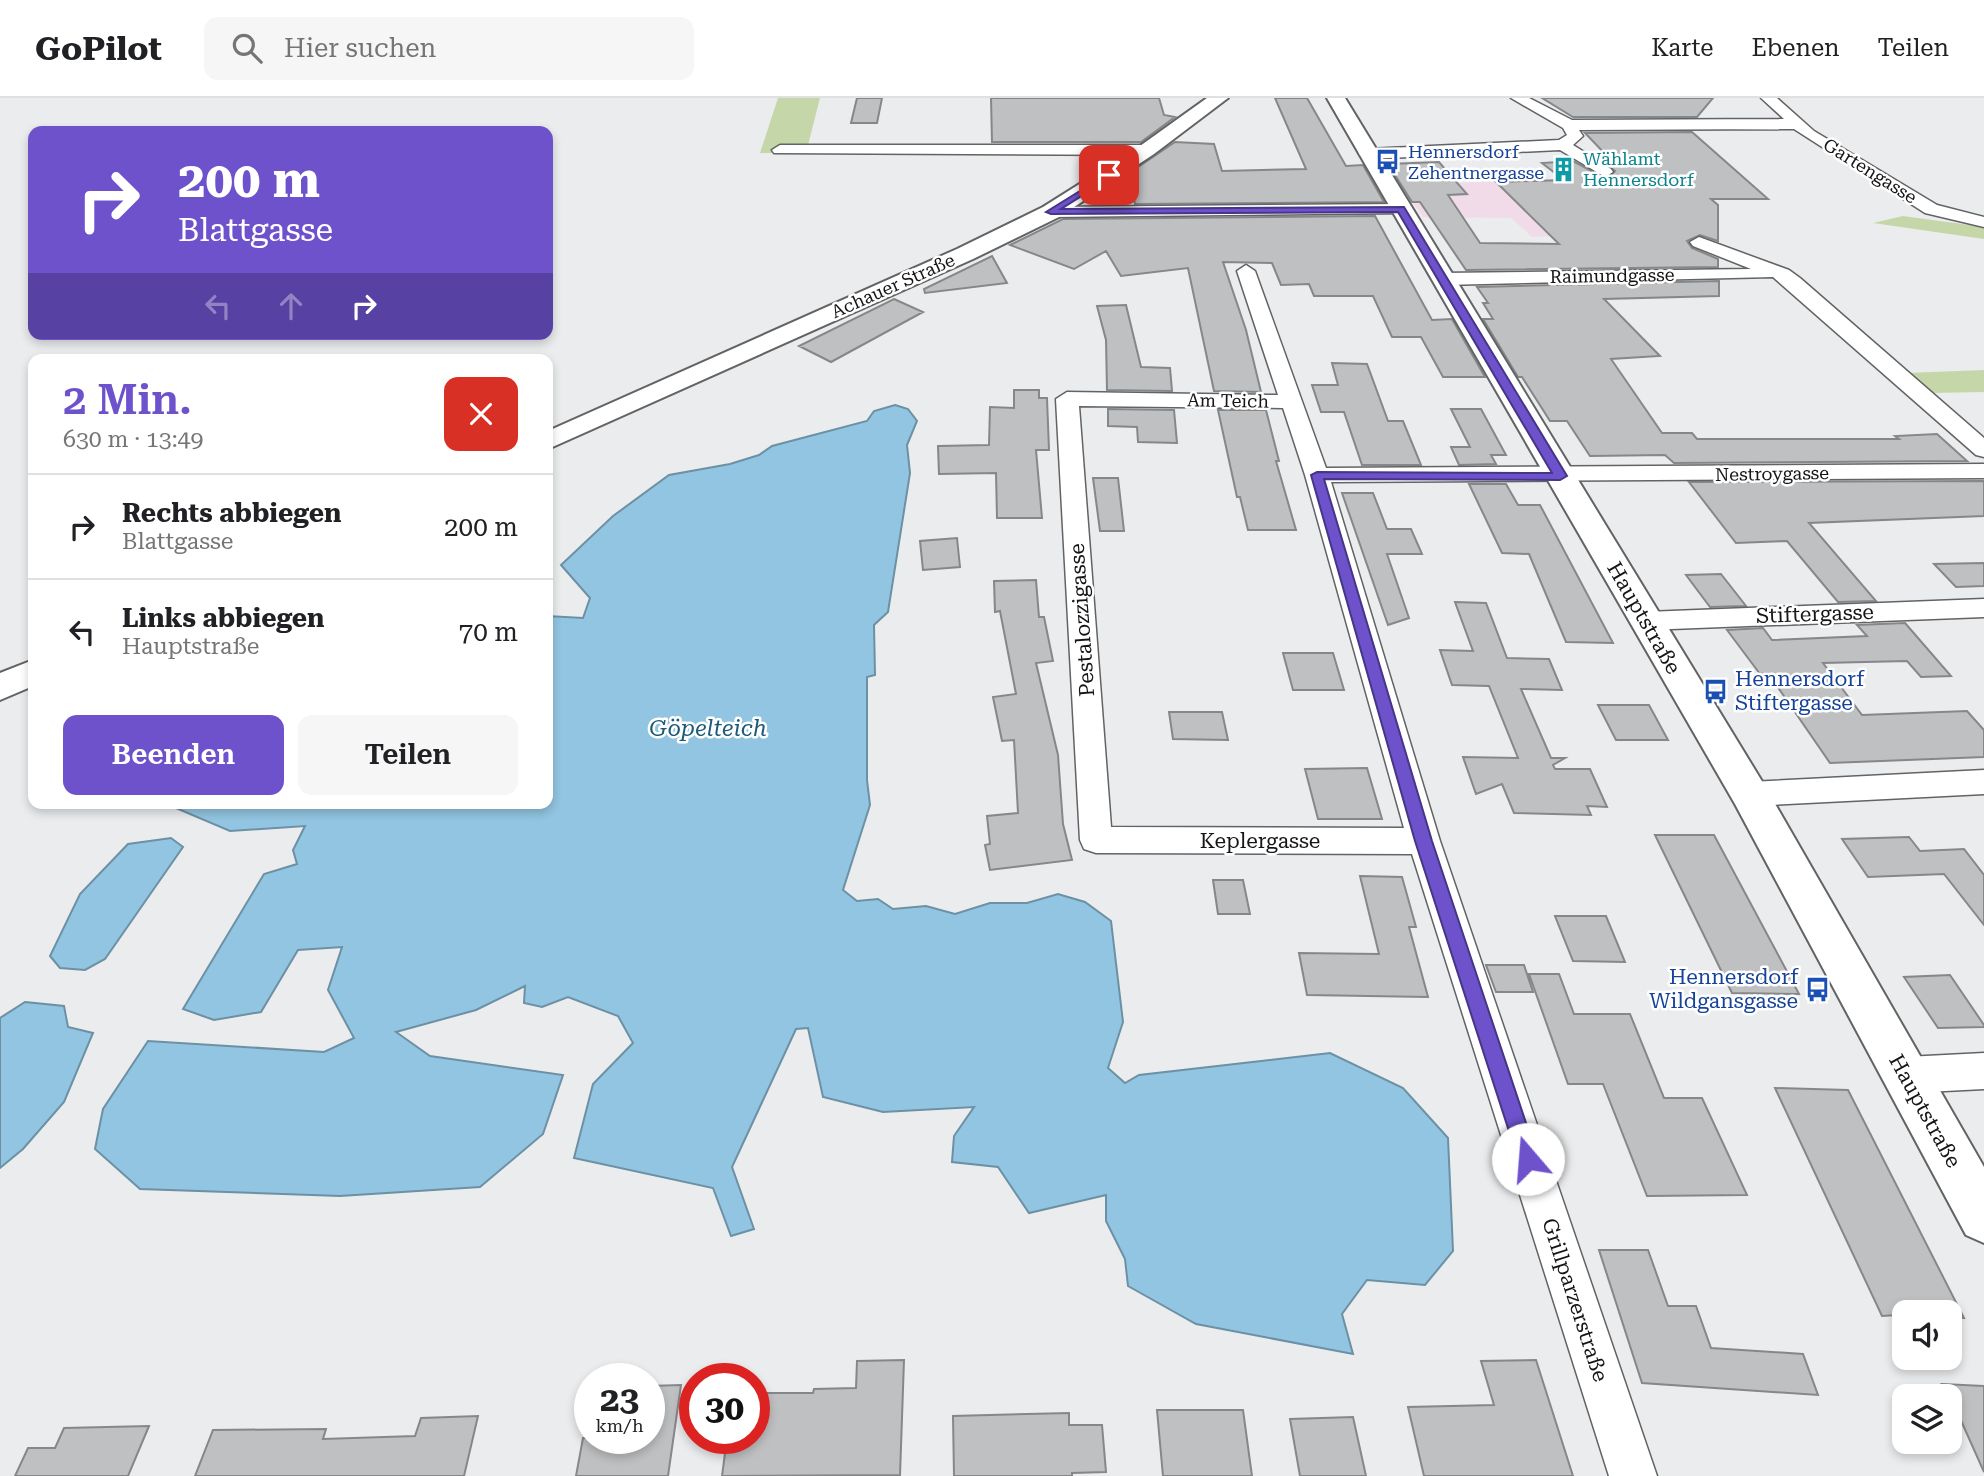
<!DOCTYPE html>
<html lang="de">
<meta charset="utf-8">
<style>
body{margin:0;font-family:"Roboto Serif",serif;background:#f6f6f6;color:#202124;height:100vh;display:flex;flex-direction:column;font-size:26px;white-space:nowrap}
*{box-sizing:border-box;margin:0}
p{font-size:23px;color:#757577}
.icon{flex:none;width:38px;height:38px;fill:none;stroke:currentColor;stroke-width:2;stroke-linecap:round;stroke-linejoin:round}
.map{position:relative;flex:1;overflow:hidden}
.details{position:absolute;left:28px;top:256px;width:525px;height:455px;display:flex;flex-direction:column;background:#fff;border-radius:14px;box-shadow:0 4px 10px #0003}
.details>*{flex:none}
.banner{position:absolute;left:28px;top:28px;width:525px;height:214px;border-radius:14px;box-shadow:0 4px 10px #0003;background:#6d52cc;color:#fff;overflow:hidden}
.tools{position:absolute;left:1892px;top:1202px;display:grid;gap:14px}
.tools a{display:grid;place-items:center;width:70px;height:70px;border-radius:14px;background:#fff;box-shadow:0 4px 10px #0003;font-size:35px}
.speed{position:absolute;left:574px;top:1265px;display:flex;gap:14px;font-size:35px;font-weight:700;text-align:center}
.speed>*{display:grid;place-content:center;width:91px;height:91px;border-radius:50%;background:#fff;box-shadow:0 4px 10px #0003;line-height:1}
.speed small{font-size:18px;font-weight:400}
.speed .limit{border:10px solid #d22;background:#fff;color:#111}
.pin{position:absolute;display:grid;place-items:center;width:60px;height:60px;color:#fff;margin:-30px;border-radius:14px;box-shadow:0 4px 10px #0006}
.me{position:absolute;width:77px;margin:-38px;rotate:342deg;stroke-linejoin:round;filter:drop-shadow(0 0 5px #0008)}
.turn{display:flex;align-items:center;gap:24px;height:147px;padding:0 35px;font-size:32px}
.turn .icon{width:91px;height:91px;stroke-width:2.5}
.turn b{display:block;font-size:49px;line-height:60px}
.lanes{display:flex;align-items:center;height:66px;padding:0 35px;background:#0003;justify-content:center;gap:35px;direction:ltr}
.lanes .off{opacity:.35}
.round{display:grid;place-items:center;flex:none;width:74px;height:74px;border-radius:14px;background:#f6f6f6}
.summary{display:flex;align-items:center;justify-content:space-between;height:119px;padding:0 35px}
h1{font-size:42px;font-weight:600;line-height:52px;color:#6d52cc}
.button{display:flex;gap:14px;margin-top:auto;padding:14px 35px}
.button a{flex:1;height:80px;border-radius:14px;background:#6d52cc;color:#fff;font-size:28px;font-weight:600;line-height:80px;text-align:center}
.button a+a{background:#f6f6f6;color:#202124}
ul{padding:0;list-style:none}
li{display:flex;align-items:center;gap:21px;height:105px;padding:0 35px;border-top:2px solid #e0e0e0}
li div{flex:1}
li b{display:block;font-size:26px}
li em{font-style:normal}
header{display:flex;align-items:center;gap:42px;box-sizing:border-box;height:98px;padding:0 35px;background:#fff;border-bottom:2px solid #e0e0e0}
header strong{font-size:33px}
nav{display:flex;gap:38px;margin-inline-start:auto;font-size:24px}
.search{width:490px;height:63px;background:#f6f6f6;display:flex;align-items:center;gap:18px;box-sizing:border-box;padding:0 24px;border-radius:14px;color:#757577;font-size:26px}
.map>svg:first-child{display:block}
</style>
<header>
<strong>GoPilot</strong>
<div class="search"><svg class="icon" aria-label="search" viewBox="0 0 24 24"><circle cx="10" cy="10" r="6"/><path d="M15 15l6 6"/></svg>Hier suchen</div>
<nav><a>Karte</a><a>Ebenen</a><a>Teilen</a></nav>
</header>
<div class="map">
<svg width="1984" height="1378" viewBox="0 0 1984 1378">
<rect width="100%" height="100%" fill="#ebecee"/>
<!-- commercial -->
<path fill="#f1dbe8" d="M1603,78L1684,129L1532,139L1511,120L1423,119L1401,88L1519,82L1533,86Z"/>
<!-- green -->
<path fill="#c5d7a9" d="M778,0H820L806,55H760Z
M1903,118L1984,129V141L1873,125Z
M1984,272V294L1930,295L1906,275Z"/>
<!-- water -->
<path fill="#92c5e1" stroke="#6c90a4" stroke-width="2" d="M895,307L908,311L917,323L907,347L910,375L888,514L874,527L875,577L867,579V682L870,707L843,792L857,803L878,801L893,811L926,808L955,816L990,805H1027L1058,796L1085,804L1111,823L1123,924L1108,970L1125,985L1139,977L1330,955L1403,990L1448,1040L1453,1153L1425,1187L1367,1182L1342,1216L1353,1256L1196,1226L1128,1188L1125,1161L1106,1123V1097L1029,1115L998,1069L952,1064L954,1038L974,1009L883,1014L823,999L808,930L796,931L732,1069L754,1131L731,1138L713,1090L574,1060L593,986L633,945L618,918L568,899L542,909L524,905L525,888L476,912L396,934L430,958L563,977L543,1036L480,1089L340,1098L140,1091L95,1051L103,1011L148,943L324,954L354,940L328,892L342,849L298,852L261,914L214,922L183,911L264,776L297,766L293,752L305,728L230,733L171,708L172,705H548V518L583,520L590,500L561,467L613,418L669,377L730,366L759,357L772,348L867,323L874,313Z
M171,740L183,749L105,861L85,872L60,870L50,858L80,796L128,746Z
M25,904L64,908L68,929L93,935L64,1004L23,1051L0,1070V920Z"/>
<!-- building -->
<path fill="#bfc0c2" stroke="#868788" stroke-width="2" d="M857,0H882L877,25H851Z
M991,0H1159L1164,17L1175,19L1141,44H992Z
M1275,0H1307L1346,68L1363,67L1384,104L1135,106L1128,76L1175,44L1214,46L1222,73L1306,71Z
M1542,0H1713L1697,19H1573Z
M1692,34L1768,101H1711L1718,107V143L1700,137L1687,143L1692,150L1718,161V169L1466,172L1420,104H1412L1388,66L1439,64L1467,96L1448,97L1480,145L1559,146L1496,84L1564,82L1542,65L1573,63L1606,81L1615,73L1600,61L1609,60L1585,35Z
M1375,118L1432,222L1452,221L1485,279H1443L1421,239H1392L1373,198H1314L1309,186L1281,187L1272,165L1223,164L1246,232L1261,294L1214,293L1188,170L1121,178L1106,153L1074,171L1010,147L1063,121Z
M992,158L1007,185L925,195L924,191Z
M1719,183V198L1604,201L1660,258L1611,261L1662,335H1692L1697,341H1899L1895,338L1937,336L1967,363L1674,365L1665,357L1590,358L1567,323H1550L1522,279H1518L1483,221H1493L1483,205H1488L1477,189Z
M894,201L923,214L831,264L799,248Z
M1126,207L1141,269L1170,270L1172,293L1107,292L1106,242L1097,208Z
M1332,265L1367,266L1388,323H1403L1421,367H1362L1344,314H1321L1312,287H1338Z
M1014,292H1039V300H1047L1049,352H1036L1042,420H997L996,375L939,376L938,348L989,347L990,309L1014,310Z
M1108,311L1174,312L1177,345L1138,344L1137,329L1108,328Z
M1451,311H1481L1506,357H1491L1496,366L1459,367L1451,349H1470Z
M1218,312H1266L1279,363H1276L1296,432H1248L1240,399H1237Z
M1093,380H1118L1124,433H1100Z
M1984,383V418L1809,425L1876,503L1838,504L1787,443L1736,445L1689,384Z
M1469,386H1506L1518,407H1540L1613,545L1566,544L1529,456L1502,455Z
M1342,395H1373L1387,431H1411L1422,456H1387L1409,520L1388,527Z
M957,440L960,469L923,472L920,443Z
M1984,465V488L1956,489L1934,466Z
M1721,476L1746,508L1710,509L1686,477Z
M1036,482L1039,519H1044L1053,563L1036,565L1058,657L1063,726L1072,762L990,772L985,747L990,746L987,718L1018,715L1014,642L1002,643L993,599L1016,596L1000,513L995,514L994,483Z
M1455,504L1486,505L1507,560L1549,561L1562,592L1521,591L1551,660H1565L1553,667L1555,671H1590L1607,709L1587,708L1591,717L1514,715L1502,686L1476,696L1463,659L1518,660L1489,588L1452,587L1440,552L1473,553Z
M1905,525L1951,578L1921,579L1907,563L1823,565L1862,617L1967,613L1984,632V659L1830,665L1768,575L1760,576L1727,532L1763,530L1772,542L1867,538L1857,527Z
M1283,555H1333L1344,592H1293Z
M1598,607H1649L1668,642H1616Z
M1169,614H1222L1228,642L1173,641Z
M1367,670L1382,721H1318L1305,671Z
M1655,737H1714L1799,896L1732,895Z
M1909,739L1920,753L1964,751L1984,777V827L1944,776L1868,779L1842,741Z
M1360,778L1402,779L1416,829H1409L1428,899L1307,897L1299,855L1379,856Z
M1213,782H1243L1250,816H1218Z
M1555,818H1606L1625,864L1573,863Z
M1486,867H1524L1533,894H1496Z
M1529,876H1559L1574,916H1630L1664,1000H1702L1747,1097L1647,1098L1603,986H1568Z
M1950,877L1984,927V929L1938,930L1904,879Z
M1775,990L1848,992L1964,1220H1950V1214L1882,1218Z
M1599,1152H1648L1668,1208H1696L1711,1250L1803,1256L1818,1297L1642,1285Z
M904,1262L900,1377L722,1378L727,1340H754V1295H813L814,1291L856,1290L857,1263Z
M1536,1262L1573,1378H1424L1408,1309L1494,1307L1481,1263Z
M1942,1286L1984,1288V1374L1950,1298Z
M681,1287L668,1378H576L583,1340H649V1288Z
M1157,1312H1243L1252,1378H1163Z
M1069,1315V1327H1102L1106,1374L1072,1375V1378H954L953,1318Z
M478,1318L464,1378H195L213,1332L326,1331L323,1341L415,1338L421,1320Z
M1353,1319L1366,1378H1300L1290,1321Z
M149,1328L128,1378H15L28,1350H55L64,1330Z"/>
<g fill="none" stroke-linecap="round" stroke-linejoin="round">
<defs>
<path id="minor" d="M1511,0H1529L1572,22L1784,21L1761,0H1777L1814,33L1937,107L1984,119V129L1925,115L1794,31L1579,32L1583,38L1573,47L1611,71L1613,74L1605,79L1560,52L1367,61L1359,56L1367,51L1559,42L1567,37L1563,30Z
M780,47H1147L1155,52L1147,57L774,55L772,52Z
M1401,106L1410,111L1407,115L1051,119L1042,114L1051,109Z
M1699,139L1789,172L1800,180L1984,340V359L1976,357L1773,179L1443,187L1433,181L1443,175L1751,171L1693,148L1690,144Z
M1246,167L1255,173L1326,370L1984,366V380L1331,384L1440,743L1657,1378H1609L1412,756L1096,755L1084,751L1080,742L1056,301L1067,294L1278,297L1237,173ZM1079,308L1283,310L1305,377L1404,730L1111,729Z
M1984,501V519L1646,532L1636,529L1632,523L1636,517L1646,514Z
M1984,672V696L1749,708L1738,705L1733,696L1738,687L1749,684Z
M1984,955V991L1906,995L1892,990L1887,977L1892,964L1906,959Z"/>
<path id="tertiary" d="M1207,0H1228L1154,56L1059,119L973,161L548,351V333L957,151L1043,109L1140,48Z
M1327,0H1345L1763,685L1984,1069V1145L1966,1137L1735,706Z
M33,562V588L0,602V575Z"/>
</defs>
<!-- minor casing -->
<use href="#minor" stroke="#626364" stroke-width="3"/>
<!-- tertiary casing -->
<use href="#tertiary" stroke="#626364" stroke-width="4"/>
<!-- minor -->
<use href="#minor" fill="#fff" fill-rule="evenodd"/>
<!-- tertiary -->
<use href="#tertiary" fill="#fff" fill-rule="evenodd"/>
</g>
<!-- route -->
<path fill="#6d52cc" stroke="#473585" stroke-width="2" d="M1109,75L1112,79L1061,111L1404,109L1567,378L1560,382L1324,381L1432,743L1538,1061L1535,1068L1528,1071L1521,1068L1518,1061L1415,743L1311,377L1317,374L1552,375L1398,114L1051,116L1046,114Z"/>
<!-- icons -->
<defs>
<symbol id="bus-bare" viewBox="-9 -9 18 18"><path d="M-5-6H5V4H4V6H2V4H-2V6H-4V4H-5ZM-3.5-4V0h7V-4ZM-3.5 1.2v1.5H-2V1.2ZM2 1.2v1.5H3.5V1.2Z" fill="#1a4fb4" stroke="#fff" stroke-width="2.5" paint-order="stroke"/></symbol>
<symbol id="building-bare" viewBox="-9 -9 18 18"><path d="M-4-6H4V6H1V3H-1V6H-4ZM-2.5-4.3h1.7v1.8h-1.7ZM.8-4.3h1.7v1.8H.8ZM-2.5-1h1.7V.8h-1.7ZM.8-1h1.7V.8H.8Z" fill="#0f9aa8" stroke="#fff" stroke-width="2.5" paint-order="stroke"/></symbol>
</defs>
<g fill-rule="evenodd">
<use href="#bus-bare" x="1370" y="46" width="35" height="35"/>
<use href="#building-bare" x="1546" y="54" width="35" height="35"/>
<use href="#bus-bare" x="1698" y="576" width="35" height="35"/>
<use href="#bus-bare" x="1800" y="874" width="35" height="35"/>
</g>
<g text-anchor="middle" stroke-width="5" stroke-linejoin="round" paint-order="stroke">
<!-- far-transit labels -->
<g font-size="18" fill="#164399" stroke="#fff" text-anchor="start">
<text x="1408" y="60">Hennersdorf<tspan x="1408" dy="21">Zehentnergasse</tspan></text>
</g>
<!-- far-culture labels -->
<g font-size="18" fill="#0d838f" stroke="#fff" text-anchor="start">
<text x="1583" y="67">Wählamt<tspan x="1583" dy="21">Hennersdorf</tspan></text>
</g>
<!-- far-street labels -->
<g font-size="18" fill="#151516" stroke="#fff">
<text transform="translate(1870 73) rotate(32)" y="6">Gartengasse</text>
<text transform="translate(1612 178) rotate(-1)" y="6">Raimundgasse</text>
<text transform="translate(893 188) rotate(-24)" y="6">Achauer Straße</text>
<text transform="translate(1228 303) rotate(1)" y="6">Am Teich</text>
<text transform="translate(1772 376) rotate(-1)" y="6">Nestroygasse</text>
</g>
<!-- street labels -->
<g font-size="21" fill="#151516" stroke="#fff">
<text transform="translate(1815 516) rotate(-2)" y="7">Stiftergasse</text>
<text transform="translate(1644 520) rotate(60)" y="7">Hauptstraße</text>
<text transform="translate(1082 522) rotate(-94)" y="7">Pestalozzigasse</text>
<text x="1260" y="750">Keplergasse</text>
<text transform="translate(1925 1013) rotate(61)" y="7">Hauptstraße</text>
<text transform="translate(1575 1202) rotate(72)" y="7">Grillparzerstraße</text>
</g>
<!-- transit labels -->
<g font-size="21" fill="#164399" stroke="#fff" text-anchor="start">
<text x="1735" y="588">Hennersdorf<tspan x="1735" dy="24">Stiftergasse</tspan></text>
<text x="1798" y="886" text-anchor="end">Hennersdorf<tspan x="1798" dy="24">Wildgansgasse</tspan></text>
</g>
<!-- water labels -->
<g font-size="23" font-style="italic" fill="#1d5b78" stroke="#fff">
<text x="708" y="638">Göpelteich</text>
</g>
</g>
</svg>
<div class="tools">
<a><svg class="icon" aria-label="sound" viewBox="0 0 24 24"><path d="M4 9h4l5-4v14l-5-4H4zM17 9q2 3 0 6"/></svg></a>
<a><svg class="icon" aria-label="layers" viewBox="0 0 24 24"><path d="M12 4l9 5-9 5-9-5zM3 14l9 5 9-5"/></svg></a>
</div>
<div class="speed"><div>23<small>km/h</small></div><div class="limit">30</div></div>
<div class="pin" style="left:1109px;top:77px;background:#d93025"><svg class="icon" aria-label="arrive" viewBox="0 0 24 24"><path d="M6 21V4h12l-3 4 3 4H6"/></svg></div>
<svg class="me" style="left:1528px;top:1061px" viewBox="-20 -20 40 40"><circle r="19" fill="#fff"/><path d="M0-13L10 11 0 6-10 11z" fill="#6d52cc"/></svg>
<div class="banner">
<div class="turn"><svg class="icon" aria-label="right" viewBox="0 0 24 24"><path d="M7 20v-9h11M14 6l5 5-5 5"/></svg><div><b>200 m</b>Blattgasse</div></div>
<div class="lanes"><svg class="icon off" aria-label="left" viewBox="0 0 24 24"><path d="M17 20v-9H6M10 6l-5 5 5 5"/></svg><svg class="icon off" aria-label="ahead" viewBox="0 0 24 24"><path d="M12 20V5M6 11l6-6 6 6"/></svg><svg class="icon" aria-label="right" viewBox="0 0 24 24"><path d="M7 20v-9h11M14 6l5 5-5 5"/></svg></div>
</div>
<section class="details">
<div class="summary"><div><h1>2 Min.</h1><p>630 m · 13:49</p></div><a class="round" style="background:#d93025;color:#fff"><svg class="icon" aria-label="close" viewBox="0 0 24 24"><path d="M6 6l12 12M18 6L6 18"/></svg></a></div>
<ul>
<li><svg class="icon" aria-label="right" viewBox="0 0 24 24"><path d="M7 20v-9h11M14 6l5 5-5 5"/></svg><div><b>Rechts abbiegen</b><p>Blattgasse</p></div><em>200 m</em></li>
<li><svg class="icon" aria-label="left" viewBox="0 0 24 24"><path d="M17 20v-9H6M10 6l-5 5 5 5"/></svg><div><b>Links abbiegen</b><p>Hauptstraße</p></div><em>70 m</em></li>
</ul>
<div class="button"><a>Beenden</a><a>Teilen</a></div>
</section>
</div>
